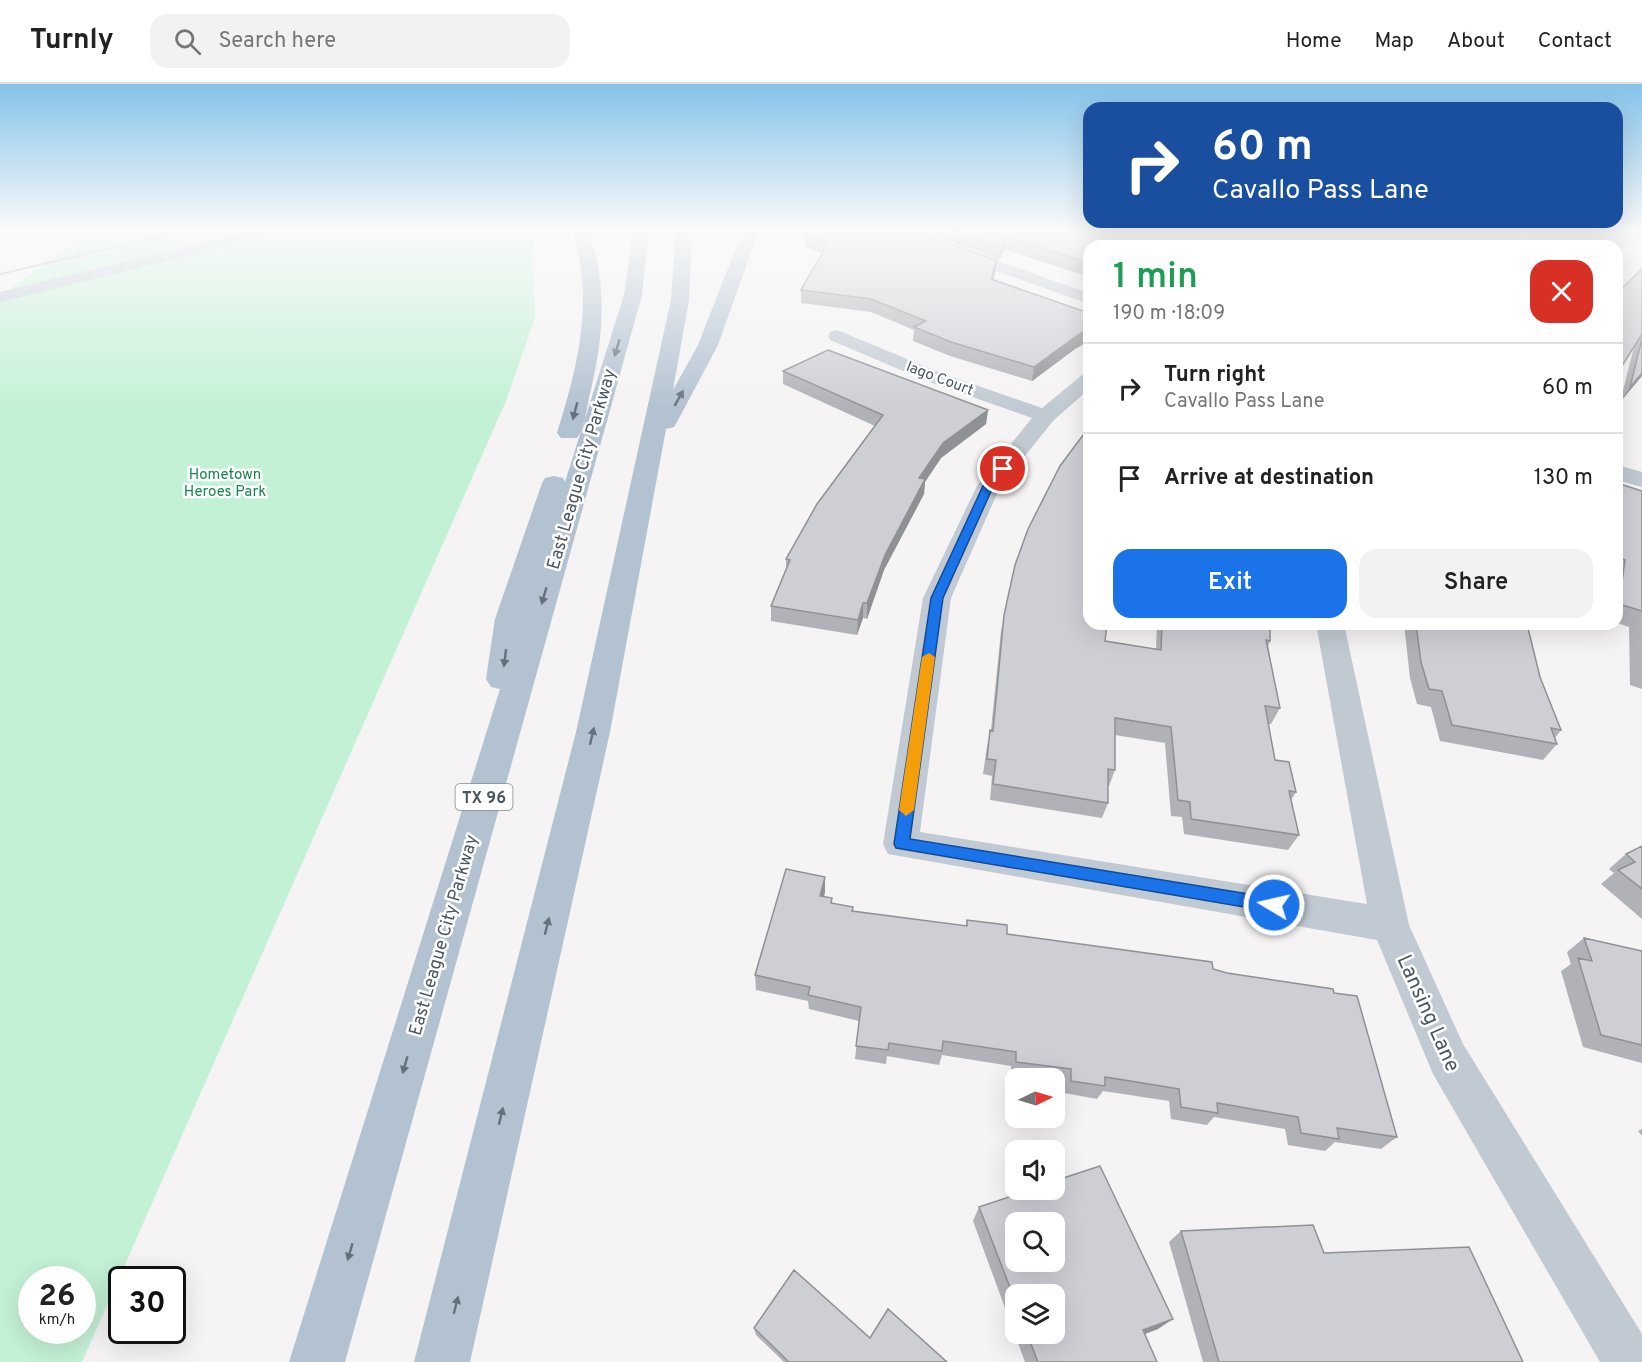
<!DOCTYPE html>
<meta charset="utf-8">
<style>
body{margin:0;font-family:Overpass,sans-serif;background:#f2f2f2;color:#222;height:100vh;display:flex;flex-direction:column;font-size:22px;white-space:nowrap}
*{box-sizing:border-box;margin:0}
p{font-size:20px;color:#767676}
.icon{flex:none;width:33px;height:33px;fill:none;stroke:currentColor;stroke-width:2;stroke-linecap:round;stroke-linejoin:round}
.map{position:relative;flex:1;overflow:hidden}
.details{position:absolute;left:1083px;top:156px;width:540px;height:390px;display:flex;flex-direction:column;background:#fff;border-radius:18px;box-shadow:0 6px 24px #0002}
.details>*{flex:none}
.top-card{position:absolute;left:1083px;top:18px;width:540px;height:126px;border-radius:18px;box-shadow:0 6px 24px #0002;background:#1a4fa0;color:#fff;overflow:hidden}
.needle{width:39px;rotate:85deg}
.controls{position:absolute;left:1005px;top:984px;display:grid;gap:12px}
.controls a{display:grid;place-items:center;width:60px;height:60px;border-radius:12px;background:#fff;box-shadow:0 6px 24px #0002;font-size:30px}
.speed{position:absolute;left:18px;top:1182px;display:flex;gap:12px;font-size:30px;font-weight:700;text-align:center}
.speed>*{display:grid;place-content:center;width:78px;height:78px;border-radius:50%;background:#fff;box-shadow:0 6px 24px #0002;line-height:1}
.speed small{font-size:15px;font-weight:400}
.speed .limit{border:3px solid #111;border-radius:9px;background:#fff;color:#111}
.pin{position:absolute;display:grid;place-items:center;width:51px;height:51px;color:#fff;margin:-26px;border:3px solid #fff;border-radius:50%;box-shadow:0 2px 6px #0007}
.me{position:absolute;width:66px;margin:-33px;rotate:279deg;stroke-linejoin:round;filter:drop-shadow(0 0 4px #0008)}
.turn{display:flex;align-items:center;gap:21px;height:126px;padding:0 30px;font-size:27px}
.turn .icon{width:78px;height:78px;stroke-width:2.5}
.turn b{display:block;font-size:42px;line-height:51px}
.round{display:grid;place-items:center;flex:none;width:63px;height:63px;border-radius:18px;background:#f2f2f2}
.overview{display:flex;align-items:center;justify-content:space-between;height:102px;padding:0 30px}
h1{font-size:36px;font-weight:600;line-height:45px;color:#1e9e55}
.cta{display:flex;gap:12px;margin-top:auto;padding:12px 30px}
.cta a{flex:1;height:69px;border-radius:18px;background:#1a73e8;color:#fff;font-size:24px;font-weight:600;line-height:69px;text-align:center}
.cta a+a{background:#f2f2f2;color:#222}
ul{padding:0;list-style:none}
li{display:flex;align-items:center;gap:18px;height:90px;padding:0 30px;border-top:2px solid #e0e0e0}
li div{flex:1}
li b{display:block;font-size:22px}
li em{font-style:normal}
header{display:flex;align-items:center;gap:36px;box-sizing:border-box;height:84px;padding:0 30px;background:#fff;border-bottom:2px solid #e0e0e0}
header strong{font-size:28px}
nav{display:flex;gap:33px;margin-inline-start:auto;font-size:21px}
.search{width:420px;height:54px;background:#f2f2f2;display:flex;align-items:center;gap:15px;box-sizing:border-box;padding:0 21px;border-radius:18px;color:#767676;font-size:22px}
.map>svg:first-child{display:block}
</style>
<header>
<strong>Turnly</strong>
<div class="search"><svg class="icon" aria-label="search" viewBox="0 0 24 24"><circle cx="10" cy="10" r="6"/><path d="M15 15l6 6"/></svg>Search here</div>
<nav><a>Home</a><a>Map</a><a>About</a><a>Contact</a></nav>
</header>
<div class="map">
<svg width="1642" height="1278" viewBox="0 0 1642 1278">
<rect width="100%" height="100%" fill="#f5f3f3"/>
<!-- green -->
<path fill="#c3f1d5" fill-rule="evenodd" d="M94,146H281L272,155L308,146H531L535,234L506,317L82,1278H0V212ZM32,1196H82V1246H32Z"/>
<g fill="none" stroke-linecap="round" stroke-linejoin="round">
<!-- street -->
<path fill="#c1cad2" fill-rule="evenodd" d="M887,146H909L1089,209V220L890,149Z
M1629,146H1642V150L1617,168V162H1610Z
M837,246L941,289L1042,324L1082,291L1089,289V305L1053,337L1000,403L951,514L920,748L1367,820L1316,540H1344L1409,841L1463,960L1642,1250V1278H1600L1433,990L1377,856L888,770L883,760L923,514L977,402L1032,334L927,297L830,256L828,252L830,248Z
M1617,381L1642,388V403L1617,396Z"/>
<!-- secondary -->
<path fill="#c1cbd6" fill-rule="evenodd" d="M256,146H283L281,149L0,218V208Z"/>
<!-- primary -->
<path fill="#b3c2d1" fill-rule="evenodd" d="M572,146H588C609,202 603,257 589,314C586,327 585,343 577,354H561L557,349C578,282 595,215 572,146Z
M633,146H649L642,211L345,1278H289L500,605L491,603L486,595L495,535L542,399L545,394L554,392L563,394L565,398L624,211Z
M676,146H692L689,216L673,306L698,261L743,146H759L718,261L677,338L674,343L666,345L610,648L470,1278H414L576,648L671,216Z"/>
<!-- rail -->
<path stroke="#b5b8bd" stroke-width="2" d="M0,190L188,146"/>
</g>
<!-- wall -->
<path fill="#b0b2b7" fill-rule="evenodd" d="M915,146H1066L1089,162V193L1004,165L1000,175Z
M805,151L997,176L995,189L993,196L1089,229V257L1075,265L1032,297L950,272L913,257L914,246L871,228L801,219V206L822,169L805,163Z
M1642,185V292L1620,318L1634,263Z
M783,287L988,326L986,340L941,374L925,398L924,410L884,486L867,535L863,534L857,551L771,537V522L786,485V475L875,342L783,300Z
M1617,399L1642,407V605L1630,601L1629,543L1617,539Z
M1015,481L1089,540L1105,557L1156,565L1157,540H1270V557L1268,562L1280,624L1271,640H1268L1275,676L1296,708L1291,716L1299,751L1288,766L1184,750L1182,733L1171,732L1165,659L1115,651V686L1109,702L1108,701V719L1102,734L990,716L992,692L983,690L987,662L991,646L1001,547Z
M1404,540H1527L1540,593L1561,646L1555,654L1557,660L1543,676L1440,657L1431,623L1417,620L1410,594Z
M1642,762V835L1601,800L1614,789L1609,785L1626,770Z
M825,808L824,813L832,819L852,827L966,842L967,836L1007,850L1213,885L1397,1053L1381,1065L1335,1058L1325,1067L1288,1061L1285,1045L1214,1033L1207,1041L1171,1035L1169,1017L1103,1007L1097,1015L1064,1009V998L1054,997V994H1038L1011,991V982L942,971L939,981L887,972L886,980L855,975L859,937L809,925L808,917L756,906L755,891Z
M1584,854L1642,867V979L1583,963L1561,887L1571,880L1567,868Z
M1642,1045V1052L1638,1047Z
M979,1123L1158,1245L1144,1250L1157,1278H1025L973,1137ZM1016,1210L1054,1250H1016Z
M1181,1147L1324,1169L1523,1278H1203L1169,1158Z
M754,1244L870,1254L947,1278H784L756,1251Z"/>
<!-- shaded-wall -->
<path fill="#909195" d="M1005,152L1004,165L1000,175L1002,163Z
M997,176L995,189L989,208L991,195Z
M1089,245V257L1075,265L1032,297L1034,283L1078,251Z
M1642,289V292L1620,318L1630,303Z
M988,326L986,340L941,374L925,398L924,410L884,486L867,535V519L885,471L919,394L943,359Z
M863,519V534L857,551L858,536Z
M825,793V808L820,827V812Z
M1173,1235L1158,1245L1129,1256L1143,1246Z"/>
<!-- building -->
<path fill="#cdcfd5" stroke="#909195" stroke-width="1.5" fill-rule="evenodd" d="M819,146H909L997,176L991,195L1089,229V245L1078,251L1034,283L951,258L914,243L926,237L871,215L801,206L828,159L805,151Z
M951,146H1066L1120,162H1089V179L1005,152L1002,163Z
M1642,185V250L1617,290V209Z
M1642,255V289L1630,303Z
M828,266L988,326L943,359L919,394L925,395L885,471L867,519H863L858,536L771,522L790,476L786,475L817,420L883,331L783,287Z
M1089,343V540H1107L1105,557L1161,566L1162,540H1270V557L1266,556L1280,624L1265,622L1275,676L1289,678L1296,708L1289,707L1299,751L1191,735L1190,718L1178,716L1171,643L1115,634V686L1108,685V719L993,700L996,676L987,675L990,646L993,647L1004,531L1015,481L1028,445L1060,382Z
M1617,399L1642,407V527L1619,520L1625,476L1617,473Z
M1416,540H1527L1540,593L1561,646L1551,644L1557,660L1452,641L1442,607L1429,605L1421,578Z
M1642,762V805L1618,786L1635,778L1626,770Z
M786,785L825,793L820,812L832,814L831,819L853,823L852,827L967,842V836L1007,841V850L1212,878L1213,885L1227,889L1333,905L1334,909L1357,912L1397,1053L1337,1044L1339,1055L1301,1049L1298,1033L1217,1019L1218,1029L1181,1023L1179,1005L1105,993V1002L1071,997V985L1016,978V968L943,957L942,967L889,959L888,966L856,962L861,923L808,911L810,903L755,891Z
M1584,854L1642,867V961L1601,951L1578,874L1592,877Z
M1100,1082L1173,1235L1143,1246L1157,1278H1038L1027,1250H1054V1210H1016V1219L979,1123L1030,1106H1054V1097ZM1016,1138H1054V1178H1016Z
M1313,1141L1324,1169L1469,1163L1523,1278H1219L1181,1147Z
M794,1186L870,1254L888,1225L947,1278H789L754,1244Z"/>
<!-- one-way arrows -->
<defs><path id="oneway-solid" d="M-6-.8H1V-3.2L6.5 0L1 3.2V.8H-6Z" transform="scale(1.5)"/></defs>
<g fill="#64717d">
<use href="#oneway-solid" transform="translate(617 264) rotate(106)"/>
<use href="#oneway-solid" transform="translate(679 314) rotate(-61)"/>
<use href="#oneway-solid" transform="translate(575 327) rotate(105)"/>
<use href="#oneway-solid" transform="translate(544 512) rotate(106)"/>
<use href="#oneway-solid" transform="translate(505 574) rotate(97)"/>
<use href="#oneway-solid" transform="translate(592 652) rotate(-77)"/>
<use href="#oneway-solid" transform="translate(547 842) rotate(-76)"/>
<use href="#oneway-solid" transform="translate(405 981) rotate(106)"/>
<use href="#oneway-solid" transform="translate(501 1032) rotate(-76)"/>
<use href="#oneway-solid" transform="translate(350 1168) rotate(106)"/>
<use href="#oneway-solid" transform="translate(456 1221) rotate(-76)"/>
</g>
<!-- sky -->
<linearGradient id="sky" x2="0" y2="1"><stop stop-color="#85c3ea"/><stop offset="0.45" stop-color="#fafafa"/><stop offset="1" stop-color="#fafafa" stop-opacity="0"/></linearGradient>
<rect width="1642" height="325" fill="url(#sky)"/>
<!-- route -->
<path fill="#1a73e8" stroke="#114b97" stroke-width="1.5" d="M999,383L1008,385L993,403L943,514L910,755L1274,814L1280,816L1282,821L1280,826L1274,828L896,764L894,760L931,514L983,402Z"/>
<!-- slow -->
<path fill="#f59e0b" d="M929,569L935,573L914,726L906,732L899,726L922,573Z"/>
<g text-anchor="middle" stroke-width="5" stroke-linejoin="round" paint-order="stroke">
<!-- far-street labels -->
<g font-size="15" fill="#4a5661" stroke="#fff">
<text transform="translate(940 294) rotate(21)" y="5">Iago Court</text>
</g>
<!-- far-park labels -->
<g font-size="15" fill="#17864f" stroke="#fff">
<text x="225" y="395">Hometown<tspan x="225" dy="17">Heroes Park</tspan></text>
</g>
<!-- shield labels -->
<rect fill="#fff" stroke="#808990" stroke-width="1.5" x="455.5" y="700" width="57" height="26" rx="4.5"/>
<g font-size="16" font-weight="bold" fill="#4a5661">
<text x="484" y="719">TX 96</text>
</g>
<!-- street labels -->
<g font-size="18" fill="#4a5661" stroke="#fff">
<text transform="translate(581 385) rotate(-74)" y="6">East League City Parkway</text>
<text transform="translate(443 851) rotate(-74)" y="6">East League City Parkway</text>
</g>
<!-- near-street labels -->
<g font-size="21" fill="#4a5661" stroke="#fff">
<text transform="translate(1429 929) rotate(66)" y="7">Lansing Lane</text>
</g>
</g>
</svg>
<div class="controls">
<a><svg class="needle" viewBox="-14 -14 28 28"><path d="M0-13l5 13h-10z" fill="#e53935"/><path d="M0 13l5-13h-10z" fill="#767676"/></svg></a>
<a><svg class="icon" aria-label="sound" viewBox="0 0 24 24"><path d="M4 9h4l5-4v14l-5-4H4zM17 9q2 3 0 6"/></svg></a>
<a><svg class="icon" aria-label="search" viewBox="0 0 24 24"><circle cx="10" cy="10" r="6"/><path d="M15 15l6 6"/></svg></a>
<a><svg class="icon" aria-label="layers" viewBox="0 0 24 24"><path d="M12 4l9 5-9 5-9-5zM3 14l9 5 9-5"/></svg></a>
</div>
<div class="speed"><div>26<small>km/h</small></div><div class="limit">30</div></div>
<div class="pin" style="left:1003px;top:385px;background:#d93025"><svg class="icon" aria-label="arrive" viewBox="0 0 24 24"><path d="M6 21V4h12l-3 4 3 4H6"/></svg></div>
<svg class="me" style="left:1274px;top:821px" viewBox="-20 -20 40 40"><circle r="17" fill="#1a73e8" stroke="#fff" stroke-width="3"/><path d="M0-11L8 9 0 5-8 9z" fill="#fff"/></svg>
<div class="top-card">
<div class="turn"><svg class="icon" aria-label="right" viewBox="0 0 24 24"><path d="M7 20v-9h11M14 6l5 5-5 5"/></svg><div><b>60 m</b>Cavallo Pass Lane</div></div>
</div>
<section class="details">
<div class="overview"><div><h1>1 min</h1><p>190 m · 18:09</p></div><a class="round" style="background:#d93025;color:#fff"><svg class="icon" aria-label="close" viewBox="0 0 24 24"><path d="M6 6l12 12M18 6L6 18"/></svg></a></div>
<ul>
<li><svg class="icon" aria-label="right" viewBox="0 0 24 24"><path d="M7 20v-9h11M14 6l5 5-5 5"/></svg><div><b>Turn right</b><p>Cavallo Pass Lane</p></div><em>60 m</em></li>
<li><svg class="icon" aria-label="arrive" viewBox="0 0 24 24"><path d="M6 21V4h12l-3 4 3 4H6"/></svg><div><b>Arrive at destination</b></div><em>130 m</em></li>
</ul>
<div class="cta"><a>Exit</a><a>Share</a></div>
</section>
</div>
